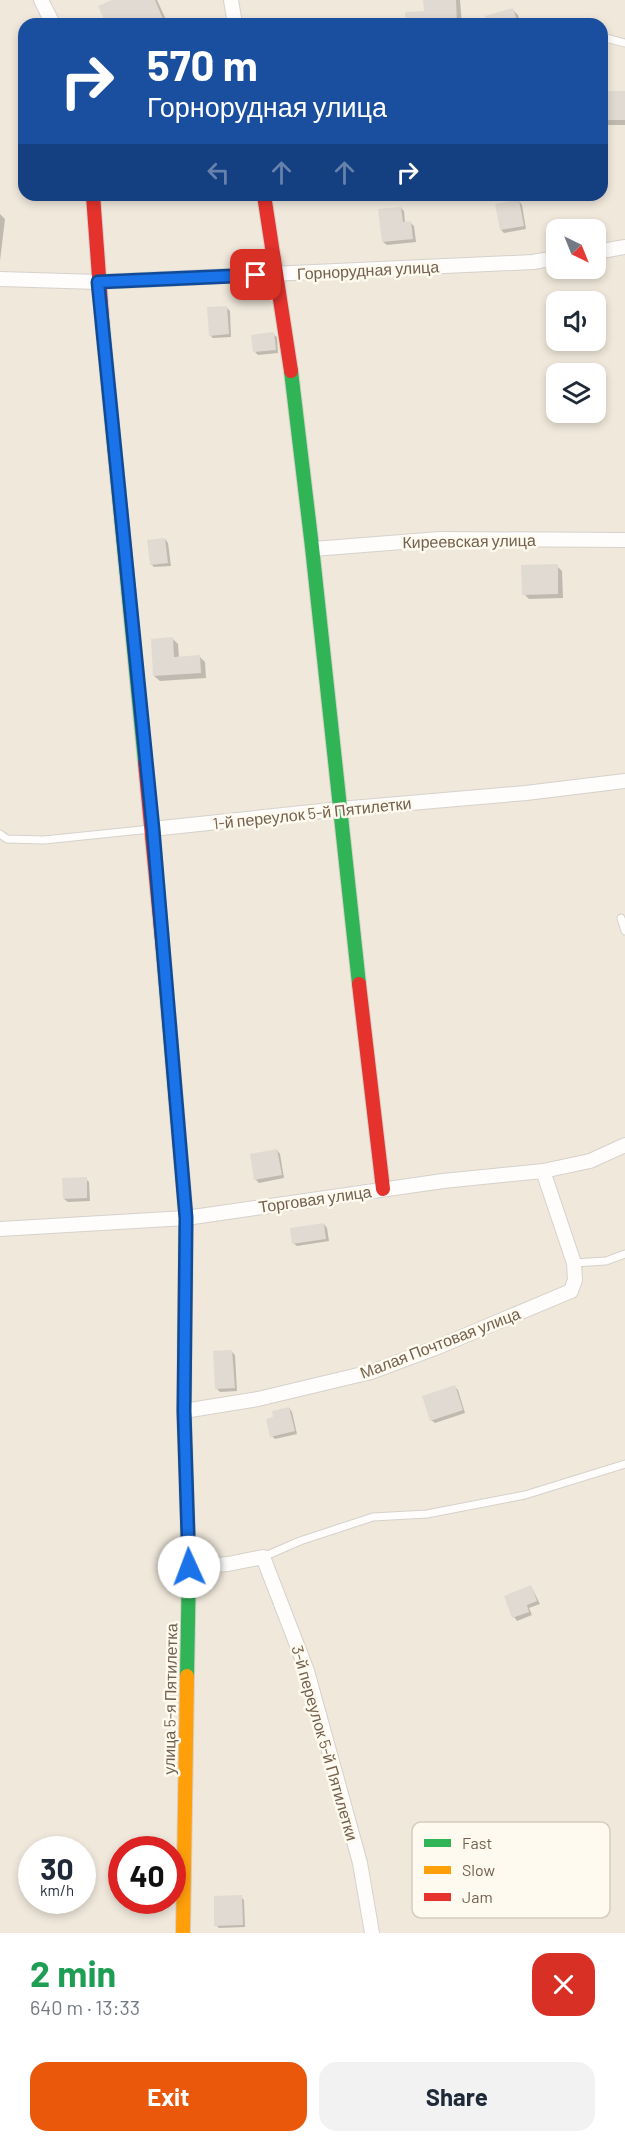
<!DOCTYPE html>
<meta charset="utf-8">
<style>
body{margin:0;font-family:Barlow,sans-serif;background:#f2f2f3;color:#1f2937;height:100vh;display:flex;flex-direction:column;font-size:22px;white-space:nowrap}
*{box-sizing:border-box;margin:0}
p{font-size:20px;color:#747a83}
.icon{flex:none;width:33px;height:33px;fill:none;stroke:currentColor;stroke-width:2;stroke-linecap:round;stroke-linejoin:round}
.map{position:relative;height:1933px;overflow:hidden}
.panel{display:flex;flex-direction:column;background:#fff;flex:1}
.panel>*{flex:none}
.guide{position:absolute;left:18px;top:18px;width:590px;height:183px;border-radius:18px;box-shadow:0 3px 9px #0003;background:#1a4fa0;color:#fff;overflow:hidden}
.needle{width:39px;rotate:137deg}
.controls{position:absolute;left:546px;top:219px;display:grid;gap:12px}
.controls a{display:grid;place-items:center;width:60px;height:60px;border-radius:12px;background:#fff;box-shadow:0 3px 9px #0003;font-size:30px}
.speed{position:absolute;left:18px;top:1836px;display:flex;gap:12px;font-size:30px;font-weight:700;text-align:center}
.speed>*{display:grid;place-content:center;width:78px;height:78px;border-radius:50%;background:#fff;box-shadow:0 3px 9px #0003;line-height:1}
.speed small{font-size:15px;font-weight:400}
.speed .limit{border:9px solid #d22;background:#fff;color:#111}
.pin{position:absolute;display:grid;place-items:center;width:51px;height:51px;color:#fff;margin:-26px;border-radius:12px;box-shadow:0 3px 9px #0006}
.me{position:absolute;width:66px;margin:-33px;rotate:358deg;stroke-linejoin:round;filter:drop-shadow(0 0 4px #0008)}
.turn{display:flex;align-items:center;gap:21px;height:126px;padding:0 30px;font-size:27px}
.turn .icon{width:78px;height:78px;stroke-width:2.5}
.turn b{display:block;font-size:42px;line-height:51px}
.lanes{display:flex;align-items:center;height:57px;padding:0 30px;background:#0003;justify-content:center;gap:30px;direction:ltr}
.lanes .off{opacity:.35}
.round{display:grid;place-items:center;flex:none;width:63px;height:63px;border-radius:18px;background:#f2f2f3}
.head{display:flex;align-items:center;justify-content:space-between;height:102px;padding:0 30px}
h1{font-size:36px;font-weight:700;line-height:45px;color:#1e9e55}
.action{display:flex;gap:12px;margin-top:auto;padding:12px 30px}
.action a{flex:1;height:69px;border-radius:18px;background:#ea580c;color:#fff;font-size:24px;font-weight:700;line-height:69px;text-align:center}
.action a+a{background:#f2f2f3;color:#1f2937}
.map>svg:first-child{display:block}
</style>
<div class="map">
<svg width="625" height="1933" viewBox="0 0 625 1933">
<rect width="100%" height="100%" fill="#f7f4ed"/>
<!-- residential -->
<path fill="#f0e8db" fill-rule="evenodd" d="M0,0H625V1933H0ZM24,24H602V195H24ZM556,230H596V268H556ZM556,302H596V340H556ZM556,374H596V412H556ZM32,1850H82V1900H32ZM122,1850H172V1900H122Z"/>
<!-- shadow -->
<path fill="#0003" d="M116,0H157L168,24H108Z
M425,0H460L462,24H407L426,13Z
M513,10L518,15L521,24H488Z
M602,92L625,93V125H602Z
M519,201L522,205L526,229L504,233L501,230Z
M401,208L404,211L405,223H411L414,226L416,242L387,245L383,242Z
M0,214L5,219L0,261Z
M226,307L230,311L231,337L213,338L210,335Z
M273,334L277,337L278,353L258,355L255,352Z
M165,539L168,543L171,566L154,567L151,564Z
M557,566L562,571L563,598L529,599L524,594Z
M173,639L178,644L179,658L200,657L205,662L206,678L160,681L154,676Z
M277,1150L280,1154L284,1178L259,1183L256,1180Z
M86,1179L89,1182L90,1201L68,1202L64,1199Z
M324,1224L327,1228L329,1241L297,1246L293,1243Z
M232,1352L235,1355L237,1391L220,1392L216,1388Z
M455,1387L458,1390L465,1413L435,1423L431,1420Z
M289,1408L292,1412L297,1434L275,1439L272,1436Z
M531,1586L540,1604L529,1608L532,1615L517,1621L514,1617Z
M241,1897L244,1900L245,1927L219,1928L216,1925Z"/>
<!-- building -->
<path fill="#e1dad2" d="M112,0H155L165,24H106L98,6Z
M423,0H456L457,24H406L405,12L424,11Z
M513,8L518,24H487L485,16Z
M602,91H625V120H602Z
M519,200L524,226L500,230L495,204Z
M401,207L403,222L411,221L413,239L382,242L378,209Z
M227,306L229,334L209,336L207,307Z
M274,332L276,350L253,352L251,335Z
M165,538L168,563L150,565L147,540Z
M558,564V594L522,595L521,565Z
M173,637L174,657L200,655L201,673L153,676L151,639Z
M277,1149L282,1175L254,1180L250,1154Z
M87,1177V1198L63,1199L62,1178Z
M324,1223L326,1239L292,1244L290,1228Z
M232,1350L235,1388L215,1389L213,1351Z
M455,1385L463,1410L430,1421L422,1396Z
M289,1407L295,1431L270,1437L266,1419L273,1417L272,1411Z
M531,1585L537,1601L527,1605L529,1612L512,1618L504,1596Z
M242,1895L243,1925L214,1926V1896Z"/>
<g fill="none" stroke-linecap="round" stroke-linejoin="round">
<defs>
<path id="lane" d="M602,37L625,43
M0,834L7,839L44,840L151,829
M621,918L625,931
M574,1263L606,1261L625,1254
M263,1557L300,1541L373,1517L427,1514L525,1495L625,1464"/>
<path id="street" d="M41,0L53,24
M231,0L235,24
M596,252L625,247
M0,279L98,282L533,262L556,258
M313,549L440,539L625,540
M152,829L340,809L526,793L625,781
M0,1229L186,1218L443,1181L543,1171L590,1161L625,1145
M184,1411L258,1399L371,1372L438,1347L571,1291L575,1280L574,1263L543,1171
M189,1567L228,1564L263,1557L307,1671L360,1863L372,1933"/>
<path id="fast" d="M103,331L145,763
M291,371L312,547L359,984
M163,951L186,1218L184,1411L189,1567L187,1676"/>
<path id="slow" d="M183,1933L187,1676"/>
<path id="jam" d="M93,195L103,331
M264,195L291,371
M145,763L163,951
M359,984L383,1189"/>
</defs>
<!-- lane casing -->
<use href="#lane" stroke="#d6d1cb" stroke-width="9"/>
<!-- street casing -->
<use href="#street" stroke="#d6d1cb" stroke-width="16"/>
<!-- fast casing -->
<use href="#fast" stroke="#d5d0c7" stroke-width="16"/>
<!-- slow casing -->
<use href="#slow" stroke="#d5d0c7" stroke-width="16"/>
<!-- jam casing -->
<use href="#jam" stroke="#d5d0c7" stroke-width="16"/>
<!-- lane -->
<use href="#lane" stroke="#fefdfc" stroke-width="7"/>
<!-- street -->
<use href="#street" stroke="#fefdfc" stroke-width="14"/>
<!-- fast -->
<use href="#fast" stroke="#30b455" stroke-width="14"/>
<!-- slow -->
<use href="#slow" stroke="#ff9f0a" stroke-width="14"/>
<!-- jam -->
<use href="#jam" stroke="#e5322d" stroke-width="14"/>
</g>
<g fill="none" stroke-linecap="round" stroke-linejoin="round">
<defs>
<path id="route" d="M189,1567L184,1411L186,1218L153,829L98,282L256,275"/>
</defs>
<!-- route casing -->
<use href="#route" stroke="#114b97" stroke-width="15"/>
<!-- route -->
<use href="#route" stroke="#1a73e8" stroke-width="10"/>
</g>
<g text-anchor="middle" stroke-width="5" stroke-linejoin="round" paint-order="stroke">
<!-- street labels -->
<g font-size="16" fill="#74604e" stroke="#fefaef">
<text transform="translate(368 270) rotate(-3)" y="6">Горнорудная улица</text>
<text transform="translate(469 541) rotate(-1)" y="6">Киреевская улица</text>
<text transform="translate(312 813) rotate(-6)" y="6">1-й переулок 5-й Пятилетки</text>
<text transform="translate(315 1199) rotate(-8)" y="6">Торговая улица</text>
<text transform="translate(440 1343) rotate(-21)" y="6">Малая Почтовая улица</text>
<text transform="translate(170 1699) rotate(-89)" y="6">улица 5-я Пятилетка</text>
<text transform="translate(325 1743) rotate(74)" y="6">3-й переулок 5-й Пятилетки</text>
</g>
</g>
<!-- legend -->
<rect x="412" y="1822" width="198" height="96" rx="9" fill="#fefaef" stroke="#d5ccbf" stroke-width="1.5"/>
<rect x="424" y="1839" width="27" height="8" fill="#30b455"/>
<rect x="424" y="1866" width="27" height="8" fill="#ff9f0a"/>
<rect x="424" y="1893" width="27" height="8" fill="#e5322d"/>
<g font-size="16" fill="#74604e">
<text x="462" y="1849">Fast</text>
<text x="462" y="1876">Slow</text>
<text x="462" y="1903">Jam</text>
</g>
</svg>
<div class="controls">
<a><svg class="needle" viewBox="-14 -14 28 28"><path d="M0-13l5 13h-10z" fill="#e53935"/><path d="M0 13l5-13h-10z" fill="#747a83"/></svg></a>
<a><svg class="icon" aria-label="sound" viewBox="0 0 24 24"><path d="M4 9h4l5-4v14l-5-4H4zM17 9q2 3 0 6"/></svg></a>
<a><svg class="icon" aria-label="layers" viewBox="0 0 24 24"><path d="M12 4l9 5-9 5-9-5zM3 14l9 5 9-5"/></svg></a>
</div>
<div class="speed"><div>30<small>km/h</small></div><div class="limit">40</div></div>
<div class="pin" style="left:256px;top:275px;background:#d93025"><svg class="icon" aria-label="arrive" viewBox="0 0 24 24"><path d="M6 21V4h12l-3 4 3 4H6"/></svg></div>
<svg class="me" style="left:189px;top:1567px" viewBox="-20 -20 40 40"><circle r="19" fill="#fff"/><path d="M0-13L10 11 0 6-10 11z" fill="#1a73e8"/></svg>
<div class="guide">
<div class="turn"><svg class="icon" aria-label="right" viewBox="0 0 24 24"><path d="M7 20v-9h11M14 6l5 5-5 5"/></svg><div><b>570 m</b>Горнорудная улица</div></div>
<div class="lanes"><svg class="icon off" aria-label="left" viewBox="0 0 24 24"><path d="M17 20v-9H6M10 6l-5 5 5 5"/></svg><svg class="icon off" aria-label="ahead" viewBox="0 0 24 24"><path d="M12 20V5M6 11l6-6 6 6"/></svg><svg class="icon off" aria-label="ahead" viewBox="0 0 24 24"><path d="M12 20V5M6 11l6-6 6 6"/></svg><svg class="icon" aria-label="right" viewBox="0 0 24 24"><path d="M7 20v-9h11M14 6l5 5-5 5"/></svg></div>
</div>
</div>
<section class="panel">
<div class="head"><div><h1>2 min</h1><p>640 m · 13:33</p></div><a class="round" style="background:#d93025;color:#fff"><svg class="icon" aria-label="close" viewBox="0 0 24 24"><path d="M6 6l12 12M18 6L6 18"/></svg></a></div>
<div class="action"><a>Exit</a><a>Share</a></div>
</section>
